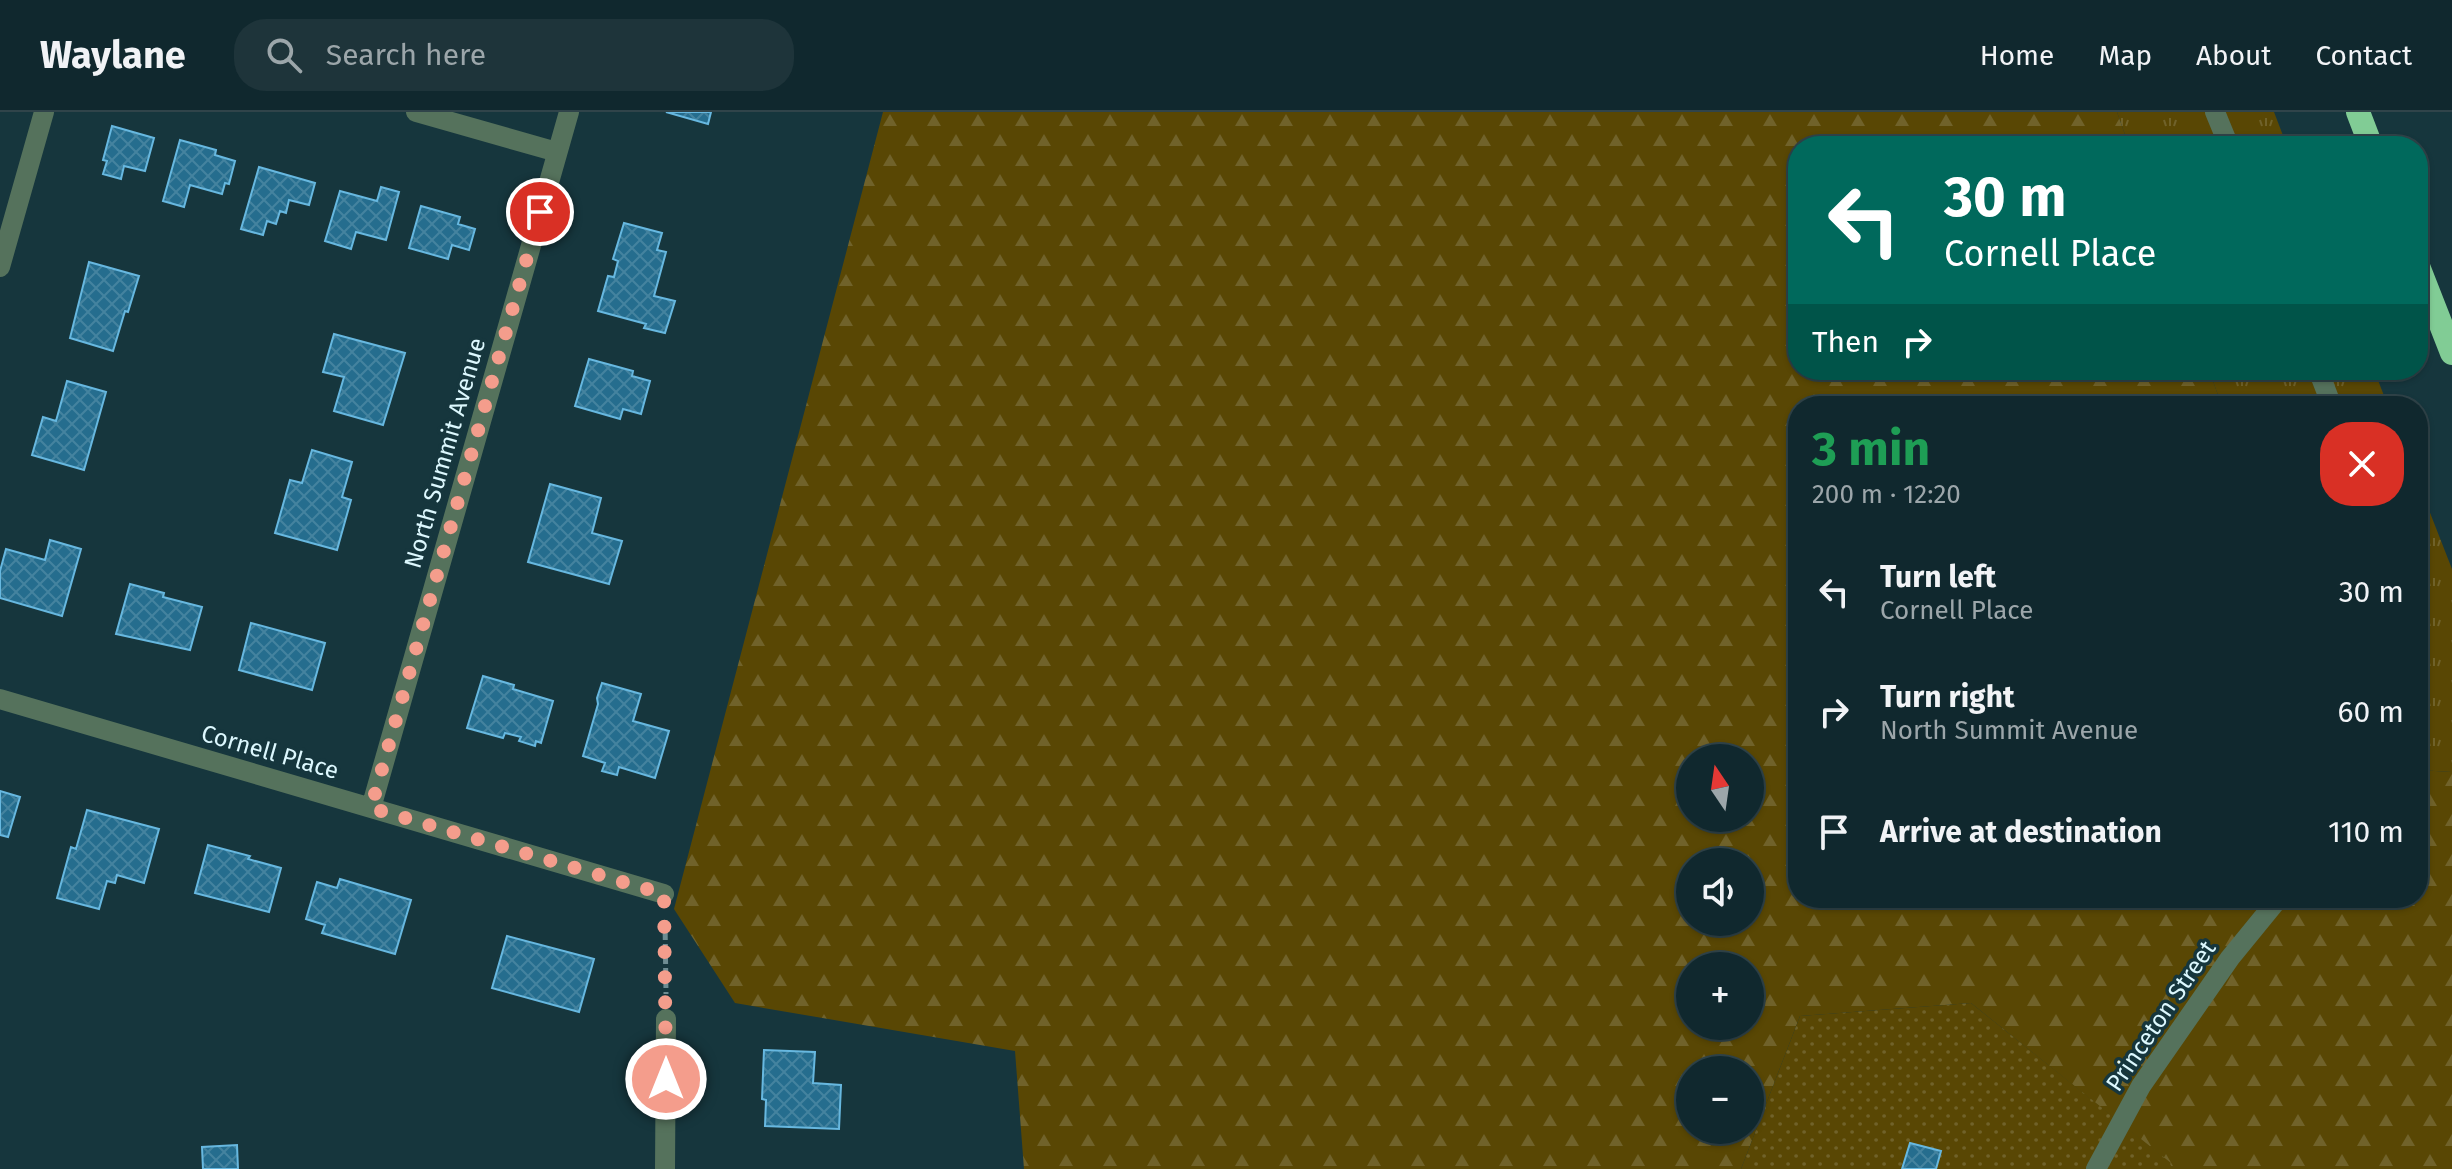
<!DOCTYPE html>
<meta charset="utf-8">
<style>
body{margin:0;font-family:"Fira Sans",sans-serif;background:#1e343a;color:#f1f3f6;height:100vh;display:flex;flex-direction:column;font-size:30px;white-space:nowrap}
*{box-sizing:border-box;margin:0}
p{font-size:26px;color:#9ca6aa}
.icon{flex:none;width:44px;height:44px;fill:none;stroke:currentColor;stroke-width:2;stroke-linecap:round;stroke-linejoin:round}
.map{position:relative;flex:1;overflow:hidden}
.panel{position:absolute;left:1788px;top:284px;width:640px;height:512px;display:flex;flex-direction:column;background:#10282e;border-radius:32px;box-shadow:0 2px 6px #0004,0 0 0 2px #30444a}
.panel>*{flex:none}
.guide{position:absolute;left:1788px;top:24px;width:640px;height:244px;border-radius:32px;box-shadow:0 2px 6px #0004,0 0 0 2px #30444a;background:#00695c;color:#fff;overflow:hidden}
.needle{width:52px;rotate:347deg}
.fabs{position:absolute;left:1676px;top:632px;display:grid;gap:16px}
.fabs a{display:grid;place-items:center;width:88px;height:88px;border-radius:50%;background:#10282e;box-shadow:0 2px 6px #0004,0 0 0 2px #30444a;font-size:40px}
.pin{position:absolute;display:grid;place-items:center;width:68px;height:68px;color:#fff;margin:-34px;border:4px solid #fff;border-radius:50%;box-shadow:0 2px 8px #0007}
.me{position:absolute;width:88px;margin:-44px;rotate:0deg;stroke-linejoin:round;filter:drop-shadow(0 0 6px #0008)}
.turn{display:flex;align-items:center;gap:28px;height:168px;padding:0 24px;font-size:36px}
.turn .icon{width:104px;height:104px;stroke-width:2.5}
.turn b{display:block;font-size:56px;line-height:68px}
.then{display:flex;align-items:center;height:76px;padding:0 24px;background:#0003;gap:16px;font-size:30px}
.round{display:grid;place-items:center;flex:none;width:84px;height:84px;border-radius:32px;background:#1e343a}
.summary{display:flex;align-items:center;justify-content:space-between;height:136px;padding:0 24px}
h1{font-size:48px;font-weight:700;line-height:60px;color:#1e9e55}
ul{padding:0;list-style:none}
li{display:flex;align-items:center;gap:24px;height:120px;padding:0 24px}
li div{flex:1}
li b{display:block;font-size:30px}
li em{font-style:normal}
header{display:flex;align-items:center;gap:48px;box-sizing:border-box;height:112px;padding:0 40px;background:#10282e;border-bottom:2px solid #30444a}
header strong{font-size:38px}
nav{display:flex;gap:44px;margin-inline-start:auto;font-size:28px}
.search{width:560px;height:72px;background:#1e343a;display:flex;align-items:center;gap:20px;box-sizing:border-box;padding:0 28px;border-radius:32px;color:#9ca6aa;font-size:30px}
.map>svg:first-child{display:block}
</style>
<header>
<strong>Waylane</strong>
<div class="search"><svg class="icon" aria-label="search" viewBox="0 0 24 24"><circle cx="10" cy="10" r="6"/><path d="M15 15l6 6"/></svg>Search here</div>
<nav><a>Home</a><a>Map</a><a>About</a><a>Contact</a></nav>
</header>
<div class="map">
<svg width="2452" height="1057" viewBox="0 0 2452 1057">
<defs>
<pattern id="grass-tufts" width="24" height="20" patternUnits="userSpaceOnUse" patternTransform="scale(2)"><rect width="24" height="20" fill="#594704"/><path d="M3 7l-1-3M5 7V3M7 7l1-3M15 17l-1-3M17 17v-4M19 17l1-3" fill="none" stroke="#70622a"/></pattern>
<pattern id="forest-firs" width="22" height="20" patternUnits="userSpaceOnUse" patternTransform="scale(2)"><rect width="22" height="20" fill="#594704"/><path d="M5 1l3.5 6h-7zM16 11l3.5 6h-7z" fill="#70622a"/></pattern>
<pattern id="park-dots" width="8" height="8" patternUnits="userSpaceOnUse" patternTransform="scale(2)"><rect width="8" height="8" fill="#594704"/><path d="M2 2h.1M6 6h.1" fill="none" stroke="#70622a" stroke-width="1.8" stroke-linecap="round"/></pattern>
<pattern id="building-cross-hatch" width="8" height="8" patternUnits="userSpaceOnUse" patternTransform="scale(2)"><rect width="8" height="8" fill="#256d8e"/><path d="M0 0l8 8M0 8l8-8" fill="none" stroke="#44839f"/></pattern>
</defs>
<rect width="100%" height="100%" fill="#16363d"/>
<!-- grass -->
<path fill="url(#grass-tufts)" d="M2117,0H2274L2287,34H2129Z
M2209,258H2374L2388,294H2222Z
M2418,370L2452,457V660L2418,658Z"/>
<!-- forest -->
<path fill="url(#forest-firs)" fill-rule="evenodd" d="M883,0H2117L2129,34H1798V258H2209L2222,294H1798V786H2418V658L2452,660V1057H2171L2170,1051L1971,891L1800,904L1741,1057H1024L1015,939L735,891L674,797ZM1690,646H1750V706H1690ZM1690,750H1750V810H1690ZM1690,854H1750V914H1690ZM1690,958H1750V1018H1690Z"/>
<!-- park -->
<path fill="url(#park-dots)" d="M1971,891L2171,1051V1057H1741L1800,904Z"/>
<!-- building -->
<path fill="url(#building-cross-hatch)" stroke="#67b8e0" stroke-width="2" d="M666,0H711L708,12Z
M112,14L154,26L145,59L124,54L121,67L103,62L107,49L103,48Z
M180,28L216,38L215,43L235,49L229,72L225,71L222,82L190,73L184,95L163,89Z
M259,55L315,71L309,93L289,88L286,101L280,99L276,112L267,109L263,123L241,117Z
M381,75L399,80L386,128L356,120L351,137L325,129L340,79L377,89Z
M421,94L460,105L458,112L475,117L469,138L452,133L448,147L409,136Z
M624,111L662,121L657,138L666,140L654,184L675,189L665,221L644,216L646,212L598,199L608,164L614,165L618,149L613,147Z
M89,150L139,164L128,200L125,199L113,239L70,226Z
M334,222L405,241L383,313L334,299L344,265L323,260Z
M589,247L633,259L632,264L650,269L641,302L623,297L620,307L575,294Z
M67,269L106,280L84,358L32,343L43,305L56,309Z
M312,338L352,350L342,385L351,388L337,438L275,421L290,368L302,371Z
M550,372L601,386L592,421L622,429L609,472L528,450Z
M50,428L81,437L62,504L0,486V459L6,437L45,448Z
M130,472L164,481L163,485L202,495L190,538L116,522Z
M251,511L325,531L312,578L239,558Z
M483,564L514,573L513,577L553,589L541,631L536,629L535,634L519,629L521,625L505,621L503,626L467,616Z
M602,571L641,582L633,609L669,619L655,666L619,655L617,663L602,659L605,651L583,644L598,592L597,586Z
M0,679L20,685L8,725L0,723Z
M87,698L159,717L144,771L117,763L115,771L107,769L99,797L57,786L71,735L76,737Z
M208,733L250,744L248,747L281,756L269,800L195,781Z
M340,767L411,788L395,842L322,821L325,813L306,807L317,770L337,776Z
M507,824L594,847L579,900L492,876Z
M764,938L815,940L813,971L841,973L839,1017L765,1014L766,988L762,987Z
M1910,1031L1941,1039L1936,1057H1902Z
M237,1033L238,1057H203L202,1035Z"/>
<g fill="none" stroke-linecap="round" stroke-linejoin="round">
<!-- path -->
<path stroke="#6e8c92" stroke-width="5" stroke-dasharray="8 4" stroke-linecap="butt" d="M665,808L666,882"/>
<!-- street -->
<path stroke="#55725c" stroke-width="20" d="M416,0L557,40
M2215,0L2229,34
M0,155L44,0
M2318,258L2332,294
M0,587L664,782
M371,696L569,0
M665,1057L666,907
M2096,1057L2141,974L2230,846L2279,786"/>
<!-- highway -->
<path stroke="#81cc95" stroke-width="24" d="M2358,0L2371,34
M2418,154L2452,241"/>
</g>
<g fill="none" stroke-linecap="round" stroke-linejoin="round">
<!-- route -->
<path stroke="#f49d8c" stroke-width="14" stroke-dasharray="0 25.2" d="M540,100L371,696L664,782L666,967"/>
</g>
<g text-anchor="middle" stroke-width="7" stroke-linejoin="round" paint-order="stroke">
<!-- street labels -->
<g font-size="24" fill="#ddf8fe" stroke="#16363d">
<text transform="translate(445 341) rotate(-74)" y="8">North Summit Avenue</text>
<text transform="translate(270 640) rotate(16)" y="8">Cornell Place</text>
<text transform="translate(2161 904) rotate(-56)" y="8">Princeton Street</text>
</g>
</g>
</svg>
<div class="fabs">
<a><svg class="needle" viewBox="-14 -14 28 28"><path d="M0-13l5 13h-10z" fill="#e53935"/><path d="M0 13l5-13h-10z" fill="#9ca6aa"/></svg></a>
<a><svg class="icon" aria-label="sound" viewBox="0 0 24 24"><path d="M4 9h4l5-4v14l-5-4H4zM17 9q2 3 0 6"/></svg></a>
<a>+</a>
<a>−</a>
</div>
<div class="pin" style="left:540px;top:100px;background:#d93025"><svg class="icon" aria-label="arrive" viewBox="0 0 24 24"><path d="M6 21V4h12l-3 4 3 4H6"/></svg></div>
<svg class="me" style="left:666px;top:967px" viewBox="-20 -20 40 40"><circle r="17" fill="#f49d8c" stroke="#fff" stroke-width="3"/><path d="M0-11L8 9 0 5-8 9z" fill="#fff"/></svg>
<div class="guide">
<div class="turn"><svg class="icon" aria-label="left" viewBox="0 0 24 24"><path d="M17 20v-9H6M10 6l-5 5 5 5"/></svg><div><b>30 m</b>Cornell Place</div></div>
<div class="then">Then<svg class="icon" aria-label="right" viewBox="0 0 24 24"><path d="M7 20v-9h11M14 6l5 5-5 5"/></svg></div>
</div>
<section class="panel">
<div class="summary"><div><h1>3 min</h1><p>200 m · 12:20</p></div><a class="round" style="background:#d93025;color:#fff"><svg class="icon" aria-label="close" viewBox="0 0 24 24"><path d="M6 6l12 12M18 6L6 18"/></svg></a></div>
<ul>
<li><svg class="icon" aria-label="left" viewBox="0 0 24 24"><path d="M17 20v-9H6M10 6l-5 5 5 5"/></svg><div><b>Turn left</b><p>Cornell Place</p></div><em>30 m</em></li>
<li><svg class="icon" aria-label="right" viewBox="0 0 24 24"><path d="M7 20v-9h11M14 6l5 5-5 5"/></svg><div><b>Turn right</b><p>North Summit Avenue</p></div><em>60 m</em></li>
<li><svg class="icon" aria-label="arrive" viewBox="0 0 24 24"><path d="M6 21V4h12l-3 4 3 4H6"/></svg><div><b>Arrive at destination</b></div><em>110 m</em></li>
</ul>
</section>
</div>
